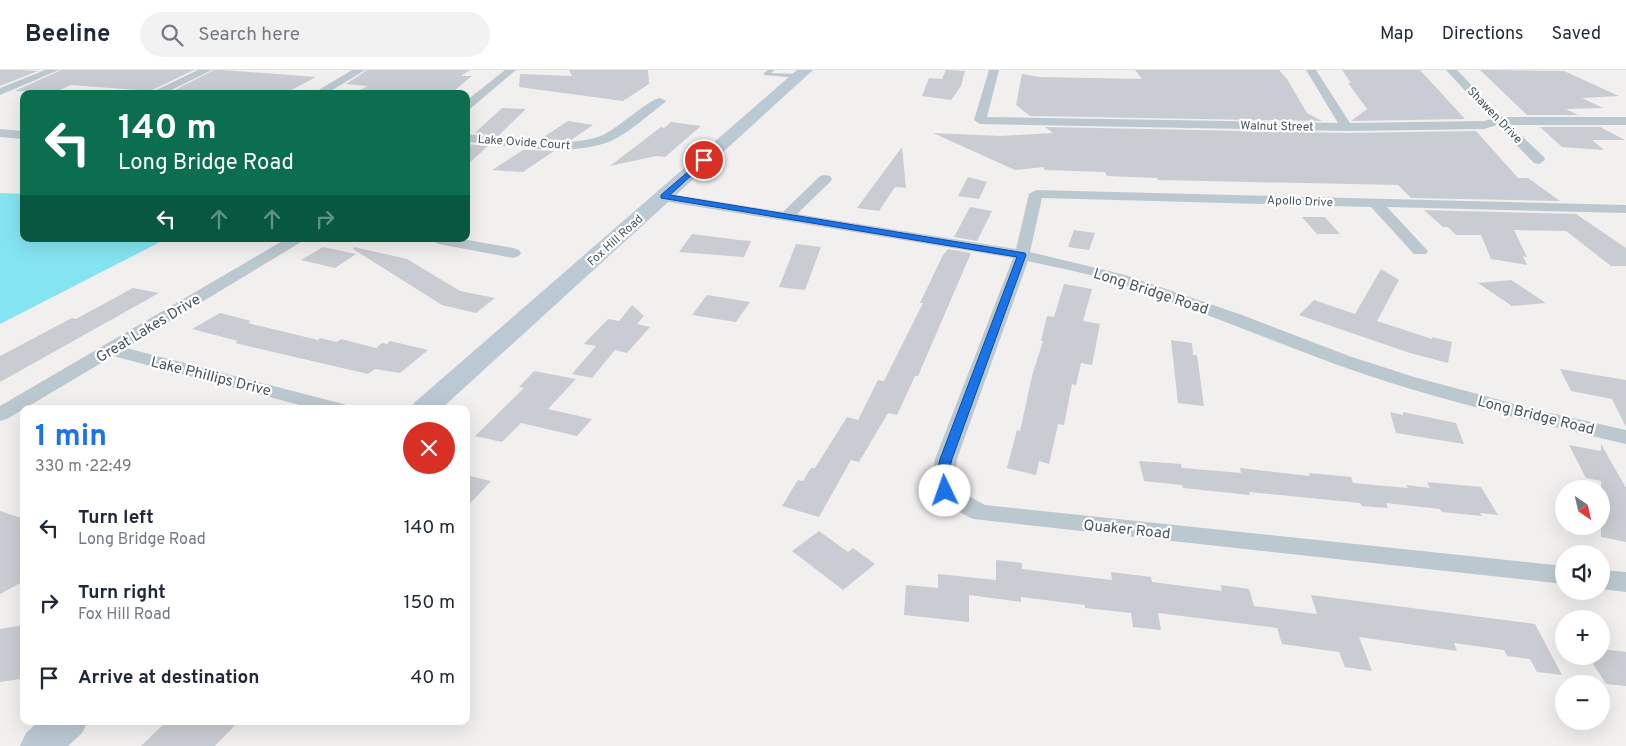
<!DOCTYPE html>
<meta charset="utf-8">
<style>
body{margin:0;font-family:Overpass,sans-serif;background:#f2f2f3;color:#1f2937;height:100vh;display:flex;flex-direction:column;font-size:19px;white-space:nowrap}
*{box-sizing:border-box;margin:0}
p{font-size:16px;color:#747a83}
.icon{flex:none;width:28px;height:28px;fill:none;stroke:currentColor;stroke-width:2;stroke-linecap:round;stroke-linejoin:round}
.map{position:relative;flex:1;overflow:hidden}
.details{position:absolute;left:20px;top:335px;width:450px;height:320px;display:flex;flex-direction:column;background:#fff;border-radius:10px;box-shadow:0 5px 20px #0002}
.details>*{flex:none}
.top-card{position:absolute;left:20px;top:20px;width:450px;height:152px;border-radius:10px;box-shadow:0 5px 20px #0002;background:#0b6e4f;color:#fff;overflow:hidden}
.needle{width:32px;rotate:146deg}
.tools{position:absolute;left:1555px;top:410px;display:grid;gap:10px}
.tools a{display:grid;place-items:center;width:55px;height:55px;border-radius:50%;background:#fff;box-shadow:0 5px 20px #0002;font-size:25px}
.pin{position:absolute;display:grid;place-items:center;width:42px;height:42px;color:#fff;margin:-21px;border:2px solid #fff;border-radius:50%;box-shadow:0 1px 5px #0007}
.me{position:absolute;width:55px;margin:-28px;rotate:357deg;stroke-linejoin:round;filter:drop-shadow(0 0 4px #0008)}
.turn{display:flex;align-items:center;gap:18px;height:105px;padding:0 15px;font-size:22px}
.turn .icon{width:65px;height:65px;stroke-width:2.5}
.turn b{display:block;font-size:35px;line-height:42px}
.lanes{display:flex;align-items:center;height:48px;padding:0 15px;background:#0003;justify-content:center;gap:25px;direction:ltr}
.lanes .off{opacity:.35}
.round{display:grid;place-items:center;flex:none;width:52px;height:52px;border-radius:26px;background:#f2f2f3}
.head{display:flex;align-items:center;justify-content:space-between;height:85px;padding:0 15px}
h1{font-size:30px;font-weight:700;line-height:38px;color:#1a73e8}
ul{padding:0;list-style:none}
li{display:flex;align-items:center;gap:15px;height:75px;padding:0 15px}
li div{flex:1}
li b{display:block;font-size:19px}
li em{font-style:normal}
header{display:flex;align-items:center;gap:30px;box-sizing:border-box;height:70px;padding:0 25px;background:#fff;border-bottom:1px solid #e0e1e3}
header strong{font-size:24px}
nav{display:flex;gap:28px;margin-inline-start:auto;font-size:18px}
.search{width:350px;height:45px;background:#f2f2f3;display:flex;align-items:center;gap:12px;box-sizing:border-box;padding:0 18px;border-radius:28px;color:#747a83;font-size:19px}
.map>svg:first-child{display:block}
</style>
<header>
<strong>Beeline</strong>
<div class="search"><svg class="icon" aria-label="search" viewBox="0 0 24 24"><circle cx="10" cy="10" r="6"/><path d="M15 15l6 6"/></svg>Search here</div>
<nav><a>Map</a><a>Directions</a><a>Saved</a></nav>
</header>
<div class="map">
<svg width="1626" height="676" viewBox="0 0 1626 676">
<rect width="100%" height="100%" fill="#f2efef"/>
<!-- water -->
<path fill="#85e4f1" d="M0,123L24,124V169H166L0,254Z"/>
<!-- building -->
<path fill="#c9ccd2" d="M0,0H19L38,1L0,16Z
M61,0H194L150,21L71,15L53,23L15,21Z
M214,0H223L316,7L284,24L171,22Z
M367,0H470L461,6H472L450,24H405L360,20L368,16L346,14Z
M569,0H648L649,14L623,31L519,17L520,4L572,6Z
M946,0L965,1L961,16L951,30L922,26L929,8L942,9Z
M1135,0H1279L1287,9L1307,43L1322,51L1030,46L1016,35L1022,4L1040,7L1142,9Z
M1342,0H1420L1465,49L1351,51L1367,39L1348,13H1351Z
M1480,0L1564,1L1619,26L1582,28L1603,38L1566,39L1578,45H1527Z
M502,38L526,39L498,66L475,63Z
M568,51L593,55L571,70H539Z
M671,52L701,56L665,87L656,86L610,96L661,57L664,58Z
M1045,57L1346,63L1476,61L1518,108H1528L1560,131L1411,128L1398,115L1158,110L1157,108L1107,106L1105,102L1045,100L1043,97L1015,100L933,63L1001,66L1053,63Z
M1540,57H1600L1625,70H1592L1604,80L1562,77Z
M466,74L488,76L466,96Z
M902,77L906,118L895,117L879,141L857,138Z
M523,80L554,81L523,102L492,100Z
M968,107L987,112L979,129L958,126Z
M970,137L992,141L977,171L954,167Z
M1424,140L1576,144L1626,178V196H1611L1566,161L1514,160L1527,187L1523,186L1527,195L1491,189L1481,165H1456L1448,157H1443Z
M1302,147H1325L1340,164H1317Z
M1074,160L1095,163L1089,180L1068,177Z
M692,164L739,170L751,171L744,187L679,182Z
M796,174L821,177L805,220L779,217Z
M323,177L356,184L335,198L301,190Z
M354,177L407,189L460,221L495,228L476,243L442,235L353,179Z
M948,179L971,183L918,306H915L897,345L888,343L859,392L851,390L819,447L782,436L798,410L803,411L811,398H815L847,347L858,350L878,310L884,311L923,233H920L943,185Z
M1381,199L1399,210L1377,251L1432,269V267L1452,272L1448,293L1410,283L1299,245L1314,230L1355,244Z
M1511,210L1546,233L1512,236L1478,213Z
M1064,214L1092,219L1083,251L1100,254L1092,295L1081,293L1076,315L1072,314L1064,355L1058,354L1049,394L1039,391L1036,405L1007,398L1017,360L1020,361L1032,306L1043,271H1041L1047,246L1054,247Z
M133,218L159,223L0,312V286L72,248L76,249Z
M707,225L750,232L736,252L692,245Z
M632,235L644,246L637,254L650,257L627,283L615,280L592,308L572,304L596,276L584,274L608,249L619,251Z
M220,243L251,251L248,253L318,270L320,268L337,272L341,269L376,278L382,273L387,274L390,271L428,280L400,303L375,299L368,304L235,273L238,271L192,259Z
M1171,270L1192,273L1193,285H1197L1204,336L1178,333Z
M1560,299L1626,310V357L1612,329L1571,321Z
M534,301L576,309L548,339L592,349L577,366L521,353L502,372L475,366L524,318L519,317Z
M1390,342L1403,345V342L1456,353L1464,374L1396,363Z
M1601,374L1626,418V472L1601,467V411L1586,408L1569,375L1601,381Z
M1139,391L1181,394L1182,398L1218,401L1241,403L1240,398L1310,406L1309,403L1351,407L1353,413L1408,418L1406,415L1430,418L1427,412L1481,417L1498,445L1480,443L1482,446L1442,442L1440,439L1386,433L1388,438L1362,436L1360,433L1249,422L1250,425L1183,418L1182,415L1144,411Z
M466,405L491,411L466,438Z
M0,441L24,449V511L0,524Z
M819,461L848,482L853,478L875,494L843,520L792,481Z
M996,490L1022,493V499L1078,506L1112,510L1111,502L1151,507L1152,512L1222,521L1221,515L1249,519L1254,536L1317,544L1311,525L1535,554L1562,605L1537,602L1530,589L1507,586L1504,580L1454,573L1457,581L1359,567L1372,601L1345,597L1339,582L1282,574L1277,558L1158,543L1161,560L1133,557L1131,543L1085,538V535L1021,527V532L969,525V552L904,545L906,515L938,518V504L996,510Z
M24,555V601L20,609L0,612V559Z
M1601,579L1626,582V616L1606,614L1588,586H1601Z
M167,651H239L215,676H141Z"/>
<g fill="none" stroke-linecap="round" stroke-linejoin="round">
<!-- lane -->
<path fill="#bcc8cf" fill-rule="evenodd" d="M768,0H774L771,3L798,4L801,6L798,8L764,5V3Z"/>
<!-- street -->
<path fill="#bcc8cf" fill-rule="evenodd" d="M45,0H59L0,25V18Z
M198,0H212L163,24H148Z
M352,0H365L326,24H312Z
M505,0H516L470,39L466,40V31Z
M989,0H999L987,47L1338,53L1306,0H1316L1350,53L1484,51L1491,49L1446,0H1457L1502,47H1626V55H1510L1544,87L1545,90L1539,94L1534,93L1497,55L1484,59L1346,61L980,54L974,50Z
M660,28L666,31L664,33C647,46 630,62 611,71C569,88 510,75 466,72V64C504,67 569,80 603,65C620,57 646,31 660,28Z
M0,59L24,61V69L0,67Z
M825,105L830,106L832,109L830,112L797,144L1016,179L1029,124L1036,120L1626,135V143L1387,137L1428,181L1426,184H1414L1371,137L1042,128L1030,182L1125,205L1242,245L1349,286L1414,307L1533,339L1626,360V374C1528,351 1429,328 1335,294C1262,267 1190,237 1116,212C1087,203 1057,198 1028,191L957,389L955,401L957,418L963,423L985,435L1564,496V514L973,449C943,434 929,425 935,389L1013,188L663,131L656,127L663,123L783,142L820,106Z
M286,169H304L301,172L126,278L347,335L350,339H315L113,286L7,349L0,351V336Z
M431,169H462L513,178L519,180L521,183L519,186L513,188L439,174L434,172Z
M1601,500L1626,502V522L1601,519Z"/>
<!-- secondary -->
<path fill="#bbc9d4" fill-rule="evenodd" d="M797,0H813L441,339H410L414,333Z
M39,651H88L82,663L68,676H20L26,663Z"/>
</g>
<!-- route -->
<path fill="#1a73e8" stroke="#114b97" d="M704,88L706,89V92L670,125L1025,183L1026,185L952,389L948,405L952,421L950,424H941C935,412 937,401 940,389L1017,187L661,128V125Z"/>
<g text-anchor="middle" stroke-width="4.5" stroke-linejoin="round" paint-order="stroke">
<!-- far-street labels -->
<g font-size="12" fill="#46545e" stroke="#fff">
<text transform="translate(1495 45) rotate(46)" y="4">Shawen Drive</text>
<text transform="translate(1277 56) rotate(1)" y="4">Walnut Street</text>
<text transform="translate(524 72) rotate(4)" y="4">Lake Ovide Court</text>
<text transform="translate(1300 131) rotate(2)" y="4">Apollo Drive</text>
<text transform="translate(615 170) rotate(-42)" y="4">Fox Hill Road</text>
</g>
<!-- street labels -->
<g font-size="15" fill="#46545e" stroke="#fff">
<text transform="translate(1151 221) rotate(18)" y="5">Long Bridge Road</text>
<text transform="translate(148 258) rotate(-31)" y="5">Great Lakes Drive</text>
<text transform="translate(211 306) rotate(14)" y="5">Lake Phillips Drive</text>
<text transform="translate(1536 345) rotate(14)" y="5">Long Bridge Road</text>
<text transform="translate(1127 459) rotate(6)" y="5">Quaker Road</text>
</g>
</g>
</svg>
<div class="tools">
<a><svg class="needle" viewBox="-14 -14 28 28"><path d="M0-13l5 13h-10z" fill="#e53935"/><path d="M0 13l5-13h-10z" fill="#747a83"/></svg></a>
<a><svg class="icon" aria-label="sound" viewBox="0 0 24 24"><path d="M4 9h4l5-4v14l-5-4H4zM17 9q2 3 0 6"/></svg></a>
<a>+</a>
<a>−</a>
</div>
<div class="pin" style="left:704px;top:90px;background:#d93025"><svg class="icon" aria-label="arrive" viewBox="0 0 24 24"><path d="M6 21V4h12l-3 4 3 4H6"/></svg></div>
<svg class="me" style="left:945px;top:421px" viewBox="-20 -20 40 40"><circle r="19" fill="#fff"/><path d="M0-13L10 11 0 6-10 11z" fill="#1a73e8"/></svg>
<div class="top-card">
<div class="turn"><svg class="icon" aria-label="left" viewBox="0 0 24 24"><path d="M17 20v-9H6M10 6l-5 5 5 5"/></svg><div><b>140 m</b>Long Bridge Road</div></div>
<div class="lanes"><svg class="icon" aria-label="left" viewBox="0 0 24 24"><path d="M17 20v-9H6M10 6l-5 5 5 5"/></svg><svg class="icon off" aria-label="ahead" viewBox="0 0 24 24"><path d="M12 20V5M6 11l6-6 6 6"/></svg><svg class="icon off" aria-label="ahead" viewBox="0 0 24 24"><path d="M12 20V5M6 11l6-6 6 6"/></svg><svg class="icon off" aria-label="right" viewBox="0 0 24 24"><path d="M7 20v-9h11M14 6l5 5-5 5"/></svg></div>
</div>
<section class="details">
<div class="head"><div><h1>1 min</h1><p>330 m · 22:49</p></div><a class="round" style="background:#d93025;color:#fff"><svg class="icon" aria-label="close" viewBox="0 0 24 24"><path d="M6 6l12 12M18 6L6 18"/></svg></a></div>
<ul>
<li><svg class="icon" aria-label="left" viewBox="0 0 24 24"><path d="M17 20v-9H6M10 6l-5 5 5 5"/></svg><div><b>Turn left</b><p>Long Bridge Road</p></div><em>140 m</em></li>
<li><svg class="icon" aria-label="right" viewBox="0 0 24 24"><path d="M7 20v-9h11M14 6l5 5-5 5"/></svg><div><b>Turn right</b><p>Fox Hill Road</p></div><em>150 m</em></li>
<li><svg class="icon" aria-label="arrive" viewBox="0 0 24 24"><path d="M6 21V4h12l-3 4 3 4H6"/></svg><div><b>Arrive at destination</b></div><em>40 m</em></li>
</ul>
</section>
</div>
